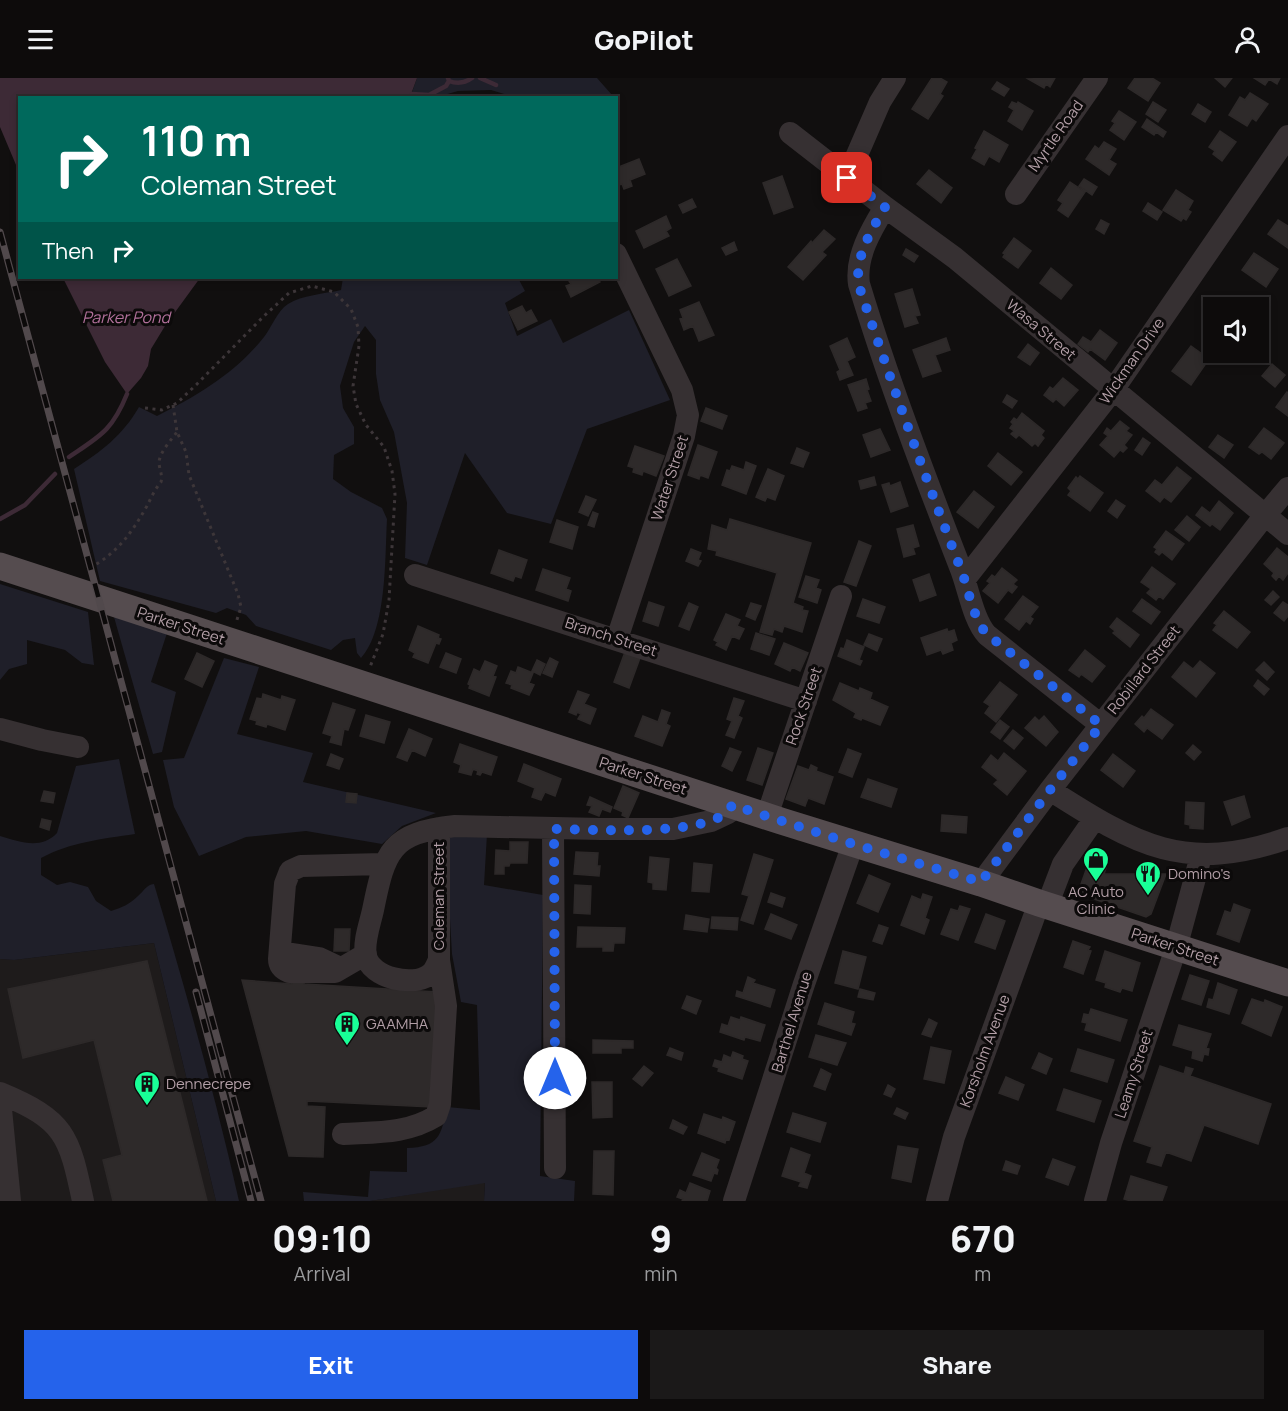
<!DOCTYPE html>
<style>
body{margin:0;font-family:Manrope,sans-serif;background:#1b1919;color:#f1f3f6;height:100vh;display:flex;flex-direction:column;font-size:22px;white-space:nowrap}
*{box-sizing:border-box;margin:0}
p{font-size:20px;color:#9a9b9d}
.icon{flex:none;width:33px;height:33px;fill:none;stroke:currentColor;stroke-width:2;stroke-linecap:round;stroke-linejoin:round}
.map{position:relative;height:1123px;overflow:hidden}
.details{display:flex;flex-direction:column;background:#0d0b0b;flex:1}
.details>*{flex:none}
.hud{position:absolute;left:18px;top:18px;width:600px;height:183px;border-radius:0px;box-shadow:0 3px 9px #0003,0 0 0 2px #2d2b2c;background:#00695c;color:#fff;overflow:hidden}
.tools{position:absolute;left:1203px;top:219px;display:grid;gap:12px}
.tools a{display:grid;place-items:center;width:66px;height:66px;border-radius:0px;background:#0d0b0b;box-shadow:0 3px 9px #0003,0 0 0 2px #2d2b2c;font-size:30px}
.pin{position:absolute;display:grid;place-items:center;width:51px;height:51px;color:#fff;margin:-26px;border-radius:12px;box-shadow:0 3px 9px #0006}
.me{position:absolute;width:66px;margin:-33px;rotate:0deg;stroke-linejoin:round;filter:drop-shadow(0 0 4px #0008)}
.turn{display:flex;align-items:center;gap:21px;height:126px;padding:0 24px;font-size:27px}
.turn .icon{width:78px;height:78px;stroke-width:2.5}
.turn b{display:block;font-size:42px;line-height:51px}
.then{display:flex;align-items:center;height:57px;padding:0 24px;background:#0003;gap:12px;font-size:22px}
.eta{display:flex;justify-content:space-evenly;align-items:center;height:102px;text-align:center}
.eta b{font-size:36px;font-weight:800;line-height:42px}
.button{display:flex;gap:12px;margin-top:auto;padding:12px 24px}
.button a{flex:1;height:69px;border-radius:0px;background:#2563eb;color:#fff;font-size:24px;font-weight:800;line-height:69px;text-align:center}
.button a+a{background:#1b1919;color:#f1f3f6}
header{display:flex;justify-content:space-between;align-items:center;height:78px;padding:0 24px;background:#0d0b0b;font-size:27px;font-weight:800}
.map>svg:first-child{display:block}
</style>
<header><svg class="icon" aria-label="menu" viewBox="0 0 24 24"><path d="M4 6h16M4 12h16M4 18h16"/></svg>GoPilot<svg class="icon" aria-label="person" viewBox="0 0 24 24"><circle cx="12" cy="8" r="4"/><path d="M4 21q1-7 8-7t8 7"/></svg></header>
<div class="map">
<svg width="1288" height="1123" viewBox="0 0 1288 1123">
<rect width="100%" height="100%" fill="#110f0f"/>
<!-- built -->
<path fill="#1e1b1b" d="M154,865L216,1123H0V881L14,882Z
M485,1104L484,1123H370Z"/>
<!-- green -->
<path fill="#1f1f29" d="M417,0H597L612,17L598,20H517L491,12L458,13L437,19L410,20Z
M343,200H518L525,213L505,225L517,258L551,241L563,265L629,232L670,322L587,351L551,446L507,435L465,375L427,487L405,480L407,425L394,354L380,322L376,296V262L365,248L354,264L340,308L343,330L354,349V366L334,377L333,401L351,414L382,430L387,441C385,479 387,552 361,580L357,575L355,560L343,562L331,572L256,548L246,537L227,530L216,535L100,503L74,391C101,374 123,357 139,329L157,338C197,318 236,295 264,259C272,249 277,233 288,226C302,217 324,216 341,212Z
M0,506L88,534L94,587L82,585L65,572L27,562V586L9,591L0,602Z
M114,539L167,555L151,604L176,614L162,674L153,676Z
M224,580L259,589L237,656L313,675L303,704L436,735L402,748L382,766L306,753L246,759L199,778L174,729L163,682L184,680Z
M119,681L135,756C102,761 71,764 41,780V797L57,807L70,804L88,809L96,823L111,833C121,830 130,826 138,818C144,813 146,807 154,806C185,910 215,1016 239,1123H216L154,865L14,882L0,881V758C20,764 41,772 57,755L76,688Z
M487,756L484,807L543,817L540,1098L575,1103L574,1123H484L485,1105L370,1123H304L303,1114L368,1119L370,1093L407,1094V1070C439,1069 441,1058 447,1029L480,1032L477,927L461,924L452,876L446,772L450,759Z"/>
<!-- water -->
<path fill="#3d2a36" d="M0,0H417L410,19L20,20L19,94L0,49Z
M63,200H200L165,248L151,271L148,288L141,300L127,316L105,284Z"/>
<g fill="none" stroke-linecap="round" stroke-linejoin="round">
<!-- stream -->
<path stroke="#3d2a36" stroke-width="4.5" d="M448,0L449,3C457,6 465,5 472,0
M480,0L496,7
M412,16L429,17L446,8L449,3
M69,379C100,358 112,353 127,316
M0,441L25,427L55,396"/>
</g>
<!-- building -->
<path fill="#2e2a2a" stroke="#2d2929" stroke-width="1.5" d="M932,0H940L947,4L940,16L943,18L928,41L912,31Z
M1055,0L1050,9L1046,6L1044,10L1028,1Z
M1135,0H1152L1160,5L1148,23L1128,10Z
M1215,0H1232L1225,9Z
M1254,0H1280L1277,6L1269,1L1265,7Z
M997,4L1009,11L1004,18L992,11Z
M1250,15L1268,26L1256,43L1252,40L1247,48L1229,37L1240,19L1245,22Z
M1012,24L1017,26L1018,24L1033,33L1022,52L1008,43L1014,32L1009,29Z
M1153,24L1166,32L1158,44L1146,36Z
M1198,26L1211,34L1205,44L1192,36Z
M1119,33L1136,44L1124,62L1110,52L1115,45L1112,43Z
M1147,41L1166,54L1163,59L1156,54L1154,57L1142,49Z
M984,53L1008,67L999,84L989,78L984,87L972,80L977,71L975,70Z
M1220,53L1236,64L1222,83L1213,76L1215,73L1209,69Z
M1104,64L1116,71L1109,82L1116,86L1109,97L1086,81L1095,68L1099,71Z
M639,81L645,96L630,102L632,108L624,111L622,106L616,108V90Z
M929,92L952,110L941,125L917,106Z
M782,98L793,129L774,136L763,105Z
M1084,101L1097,109L1092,117L1079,108Z
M1070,104L1085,114L1068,139L1058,132L1063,125L1058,122Z
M1176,112L1193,123L1188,132L1191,134L1186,142L1183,140L1181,143L1163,132Z
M692,121L696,129L683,135L679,127Z
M1148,125L1162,134L1157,142L1143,133Z
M666,138L671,150L666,153L669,158L644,170L636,153Z
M1101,142L1109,146L1104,156L1096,151Z
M1278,142L1288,148V170L1268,156Z
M824,152L835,161L822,174L826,177L803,202L788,189L811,163L812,165Z
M1014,160L1031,173L1018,190L1003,179L1005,176L1003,175Z
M734,164L737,172L726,177L722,170Z
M906,171L918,178L914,184L903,177Z
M1254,175L1278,191L1266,209L1242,192Z
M677,181L691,208L669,218L656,191Z
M1051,190L1072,207L1061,221L1040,205Z
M567,200H598L600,204L571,219L566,208L571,206Z
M912,211L920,237L915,238L918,245L905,249L895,216Z
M699,224L714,257L699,263L693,248L684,252L680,241L683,240L680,232Z
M522,228L526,235L531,232L537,243L518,252L509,234Z
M1100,252L1117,265L1105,282L1090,271L1088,274L1078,266L1083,259L1091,264Z
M847,260L855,279L847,283L853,297L840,302L837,294L840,292L830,268Z
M946,260L950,272L935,277L941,293L923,299L913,272Z
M1028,266L1039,275L1030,287L1018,279Z
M1191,268L1209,281L1191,307L1172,293Z
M1272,286L1285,297L1275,309L1262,298Z
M1063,300L1078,312L1064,328L1056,321L1053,324L1044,317L1050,309L1053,311Z
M866,301L869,311L867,312L871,323L865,325L867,330L858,333L848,307Z
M1287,314L1288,315V338L1276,329Z
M1007,317L1017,323L1012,330L1003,324Z
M706,330L727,338L722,351L701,343Z
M1022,335L1044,353L1041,357L1044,360L1038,368L1035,365L1032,368L1019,357L1016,360L1011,356L1014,353L1010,350L1013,346L1011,344L1014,340L1017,342Z
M1120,343L1129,350L1126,353L1132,357L1124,367L1127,370L1123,374L1120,372L1114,379L1100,367L1108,358L1104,355L1107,350L1111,353Z
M1264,350L1284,365L1271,381L1262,374L1259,376L1249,369Z
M880,351L890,372L871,379L863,357Z
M1218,357L1233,367L1224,380L1209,369Z
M1143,360L1150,365L1142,377L1135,372Z
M698,367L717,374L708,400L700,397L699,401L688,397Z
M635,368L664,378L656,398L643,393L642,397L633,394L634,390L628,388Z
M797,370L809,375L803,389L791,385Z
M998,375L1022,394L1011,407L988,388Z
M746,384L756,388L746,416L722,407L727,392L730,393L732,388L744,392Z
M1177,389L1191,400L1171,424L1164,419L1160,424L1146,413L1155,402L1162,407Z
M768,391L784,398L775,422L767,419L765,423L756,419Z
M1080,398L1103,415L1090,433L1068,417L1071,413L1068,410L1076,399L1078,401Z
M874,399L876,407L861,411L859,403Z
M900,404L908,428L891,434L882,407L889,405L890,408Z
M974,413L994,429L978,450L957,434Z
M586,418L596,422L588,438L579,434Z
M1116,422L1125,428L1117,440L1108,433Z
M1219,423L1233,435L1220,452L1212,446L1210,448L1196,437L1202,429L1210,435Z
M593,434L598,436L594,449L588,447Z
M1187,438L1200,449L1189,463L1175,452Z
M730,441L811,465L793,525L803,529L802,532L808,533L802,554L784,548L782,554L774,551L772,557L760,554L777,495L716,477L717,473L708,471L712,447L727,452Z
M557,442L578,449L572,471L550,464Z
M913,447L919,468L913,470L915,476L904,479L897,451Z
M1166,453L1184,466L1172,482L1162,474L1159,477L1155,474L1157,471L1154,469Z
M859,463L871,468L856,508L844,504Z
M1277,470L1288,479V495L1283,502L1279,498L1276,502L1272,498L1274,495L1264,486Z
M691,471L701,475L698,482L701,483L698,488L686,483Z
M499,472L527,482L521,500L515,498L513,503L491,495Z
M1152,489L1175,506L1163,521L1159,518L1156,522L1147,515L1151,511L1141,504Z
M1002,490L1017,502L1013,506L1017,509L1012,515L1008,512L998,525L983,513L990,505L987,503L992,497L995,499Z
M543,491L570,500L566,511L571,513L568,523L536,512Z
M929,496L936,517L920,523L913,502Z
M806,498L819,502L816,510L821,512L817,525L799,519Z
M1273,513L1279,519L1271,527L1265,522Z
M1023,518L1038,529L1030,539L1033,541L1030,546L1026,543L1019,552L1005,541Z
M863,521L885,529L879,545L857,538Z
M1142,521L1160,534L1151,546L1133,533Z
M649,524L664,529L658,548L643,543Z
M1283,524L1288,527V538L1284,543L1274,535Z
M689,525L698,529L689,552L679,548Z
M751,525L761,528L755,542L746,538Z
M1224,533L1250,554L1237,570L1213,552L1217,547L1214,545Z
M726,536L740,542L737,548L744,551L739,561L732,558L726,572L716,567L718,564L714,562Z
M1117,540L1139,557L1130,569L1113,555L1115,553L1110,549Z
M418,548L439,557L438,560L441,561L439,566L436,565L428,585L413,579L415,575L409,572Z
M947,551L948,554L954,552L957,562L951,565L953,572L943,576L941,572L927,577L921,560Z
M756,555L775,561L769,577L751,571Z
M869,556L882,561L877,573L864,567Z
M847,562L864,569L859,582L862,583L860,587L838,578L841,570L844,571Z
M784,565L808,575L800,593L792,589L790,593L775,586Z
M1085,572L1105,588L1092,604L1081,596L1079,599L1069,592Z
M625,574L640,580L629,610L614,604Z
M197,575L214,583L202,609L185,601Z
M446,575L461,581L456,595L440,589Z
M550,580L558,584L552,599L543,595Z
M537,582L545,586L540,597L532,593Z
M485,583L497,588L493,598L496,599L489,618L469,610L470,607L468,606L474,591L480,594Z
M1200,583L1215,595L1196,619L1172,599L1184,584L1193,591Z
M1264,584L1274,594L1267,602L1256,592Z
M518,589L533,595L529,605L534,607L529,617L511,610L512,607L506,605L511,593L516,595Z
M1258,602L1269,611L1264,617L1254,608Z
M1000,604L1017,617L996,644L985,635L990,628L984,624Z
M840,605L859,613L860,610L872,615L870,621L888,629L880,647L862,640L861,642L854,639L856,635L833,622Z
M578,613L589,617L584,626L596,631L590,646L578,641L581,636L577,634L576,637L569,634Z
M263,616L281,622L282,618L295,622L285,652L267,646L266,649L256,646L257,643L250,641L257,620L262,621Z
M734,620L744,623L738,638L742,640L734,660L726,657L732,643L727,641Z
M333,625L355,632L348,652L344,651L341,667L330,664L332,658L323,655Z
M1151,631L1173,647L1162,661L1147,650L1144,654L1135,646L1142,638L1144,640Z
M662,632L670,635L666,646L670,648L662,668L635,658L643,638L658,644Z
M366,637L390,644L384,665L360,658Z
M1044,638L1058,654L1046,668L1025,650L1035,639L1039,643Z
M1000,642L1009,649L1000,661L991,654Z
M409,651L432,661L425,678L412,672L407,683L397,679Z
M1013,652L1023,660L1014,671L1004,663Z
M460,666L497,679L491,697L482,694L480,697L477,696L478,693L473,691L471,697L459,694L461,687L454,684Z
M1193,667L1201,674L1194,682L1186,675Z
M730,670L741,674L732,693L722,688Z
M758,670L773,675L762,707L747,702Z
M848,671L861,676L852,699L839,694Z
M1004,675L1026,693L1007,717L994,706L998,702L982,689L991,677L998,683Z
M331,676L343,681L339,691L327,687Z
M1113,676L1135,693L1123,709L1101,692Z
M524,686L561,701L555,718L545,714L541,722L532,719L535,710L518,703Z
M811,687L817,690L816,693L833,699L824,726L808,720L805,728L786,721L798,688L809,692Z
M868,701L897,711L891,729L861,719Z
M623,708L639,715L628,740L622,737L623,734L614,730Z
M44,713L55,715L53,725L41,723Z
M347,715L357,716L356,725L346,724Z
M1244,718L1250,739L1232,747L1224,724Z
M590,719L612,729L610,734L602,731L599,738L589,734L592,728L587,727Z
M1186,724L1204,725L1203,751L1190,750V747L1185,746Z
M942,737L967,739L966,755L941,753Z
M42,741L51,743L49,752L40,749Z
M510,764H528L527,785H510L509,788H504V796H495L496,772L510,773Z
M576,774L598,775L597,788H600L599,798L574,796Z
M754,776L773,782L753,846L741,842L749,818L742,816Z
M1091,778L1108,784L1104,796H1166L1151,836L1146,839L1085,818L1080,809Z
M650,779L669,781L666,812L653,811V805L648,804Z
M694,785L712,787L709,814L692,813Z
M869,797L890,806L878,834L857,825Z
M575,807L591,808L590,836L574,835Z
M771,815L785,820L782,829L768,824Z
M923,816L932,819L925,840L929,842L924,856L901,847L912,818L921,822Z
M1234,826L1250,832L1239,864L1217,856L1225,833L1231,835Z
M960,828L970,831L958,862L941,856L951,831L958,833Z
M771,836L797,847L791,861L765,851Z
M986,836L1005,843L995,871L975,864Z
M686,837L709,841L707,854L684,851Z
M712,839L738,840L737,852L711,850Z
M879,847L888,850L882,866L873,863Z
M578,849L625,850L624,865H614L613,873H603V869H577Z
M335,851H350L349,873H334Z
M1073,863L1090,869L1088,872L1091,873L1083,896L1064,889Z
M843,873L866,879L858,911L835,905Z
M1105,873L1140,885L1132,913L1122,910L1120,914L1105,909L1106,905L1096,902Z
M147,883L207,1123H113L103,1082L122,1077L94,962L23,980L8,911Z
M292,897L304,898V906L437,914L432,1029L307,1023V1028L325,1029L323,1079L289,1078L242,902L292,906Z
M1190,897L1209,903L1201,927L1182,921Z
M748,899L755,902L753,905L775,912L770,929L736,918L737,913L743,915Z
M1218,905L1237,912L1229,936L1207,929L1209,921L1213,922Z
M860,911L875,915L873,922L858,919Z
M687,918L701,923L696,936L682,930Z
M1252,921L1264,925L1265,922L1282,929L1271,958L1242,945Z
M825,925L854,934L851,945L855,946L851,957L818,946Z
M1091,931L1127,942L1120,963L1085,952L1087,945L1082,944L1084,936L1089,937Z
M731,939L740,942L741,939L765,947L760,963L745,959L744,962L720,954L722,946L728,948Z
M929,941L937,945L931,959L922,956Z
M1179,947L1211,956L1206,970L1209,971L1208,977L1204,976L1202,983L1192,980L1193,973L1173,967Z
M816,957L846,965L837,987L809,979Z
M593,962L633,963V970H621V975H593Z
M931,969L951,973L944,1005L924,1001Z
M670,970L683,975L681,982L667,977Z
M1078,971L1114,982L1107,1004L1071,993Z
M733,974L743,978L742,981L748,983L742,1001L718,993L719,990L713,988L715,982L722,984L724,977L731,980Z
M1039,975L1052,981L1046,996L1032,990Z
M644,988L653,995L642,1008L633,1001Z
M1160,988L1184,996L1186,989L1193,991L1190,998L1271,1026L1258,1066L1204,1047L1191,1083L1166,1074L1161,1088L1147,1084L1152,1069L1134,1063Z
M821,991L831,996L825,1012L814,1008Z
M1006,999L1024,1007L1018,1022L999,1015Z
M592,1004H612V1039L593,1040Z
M888,1007L895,1011L891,1019L884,1016Z
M1064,1011L1101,1023L1094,1044L1057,1032Z
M897,1030L908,1035L905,1041L894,1036Z
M793,1035L826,1045L820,1064L787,1054Z
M704,1036L722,1042L723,1039L735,1044L729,1062L726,1061L725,1065L698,1055Z
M673,1042L687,1049L683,1056L670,1050Z
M898,1068L918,1071L911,1104L892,1100Z
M791,1070L810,1077L804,1095L811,1098L807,1110L799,1108L801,1104L782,1098Z
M594,1073H614L613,1117L593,1116Z
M702,1075L719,1082L716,1090L718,1092L717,1096L714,1095L711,1103L693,1097Z
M1053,1081L1075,1089L1068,1107L1046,1099Z
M1006,1083L1020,1088L1017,1096L1003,1092Z
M1131,1098L1167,1109L1162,1123H1131L1124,1121Z
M690,1105L710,1113L707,1123H682L683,1121L677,1119L680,1112L686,1115Z"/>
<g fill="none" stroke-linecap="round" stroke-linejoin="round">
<!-- path -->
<path stroke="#3d3639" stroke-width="3" stroke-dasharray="3 4.5" stroke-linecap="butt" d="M173,327L177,354L186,374L189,397L238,516L241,529L236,545
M145,330L162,332L177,325L197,306L263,239L289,215L312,208L334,214L351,231L358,249L359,268L353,308L356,326L366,347L384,369L392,393L395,416L389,522L383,556L370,589
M90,490C118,474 131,456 147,428C151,420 155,411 161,404C163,397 159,391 159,384C160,374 171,362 177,354"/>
<!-- minor -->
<path stroke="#363032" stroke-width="22" d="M790,55L885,129L955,180L1288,456
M847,100L880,24L895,0
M1016,116L1097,0
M885,129C871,152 855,179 859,206C888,302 924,396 960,489C968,508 973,542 987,557L1101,647
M616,176L682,312L688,337L684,358L617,561
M415,497L806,623
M965,501L1113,312L1288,58
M0,651L42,662L78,669
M1050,712C1136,767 1185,796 1288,760
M767,738L841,518
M439,750V882C436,888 434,894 429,897C413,909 371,900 366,878C363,864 370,846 373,832C385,773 390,755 455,748L601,751H673L711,743L728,735L732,727
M553,751L555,1090
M981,805L1050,712L1262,441L1288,410
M1047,828L1063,786L1095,740
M280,874L319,880L336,888
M366,876L335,894H289C282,891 279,888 279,881L285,806L290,793L301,788L383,786
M0,1015C65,1042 69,1057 83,1123
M0,1021L10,1123
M343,1056C376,1054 407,1056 436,1038L440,1026L446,928L439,882
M734,1123L804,906L853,766
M937,1123L954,1059L1039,825
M1095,1123L1111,1065L1176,870L1201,778"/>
<!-- major -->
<path stroke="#554c4f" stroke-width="27" d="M0,488L781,743L981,805L1039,825L1288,905"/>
<defs>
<path id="rail" d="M0,154L261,1123
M196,914L251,1123"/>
</defs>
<!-- rail casing -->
<use href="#rail" stroke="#51494c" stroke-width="7"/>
<!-- rail -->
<use href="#rail" stroke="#0c0a0a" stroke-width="4.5" stroke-dasharray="14" stroke-linecap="butt"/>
</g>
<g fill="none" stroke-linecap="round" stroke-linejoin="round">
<!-- route -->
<path stroke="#2563eb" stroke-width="10" stroke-dasharray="0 18" d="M555,1000L554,751C587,751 718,761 732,727L853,766L981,804L1050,712L1101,647L987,556C973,542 968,508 960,489C924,396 891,303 859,208C854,180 871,153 885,129L847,100"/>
</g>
<!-- icons -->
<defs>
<symbol id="shop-pin" viewBox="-11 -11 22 30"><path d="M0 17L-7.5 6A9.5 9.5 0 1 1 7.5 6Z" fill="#19ff97" stroke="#0c0a0a"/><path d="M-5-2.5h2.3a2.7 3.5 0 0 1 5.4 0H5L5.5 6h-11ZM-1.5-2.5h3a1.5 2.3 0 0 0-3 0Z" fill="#111"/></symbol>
<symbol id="restaurant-pin" viewBox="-11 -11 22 30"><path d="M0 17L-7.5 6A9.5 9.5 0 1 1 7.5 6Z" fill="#19ff97" stroke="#0c0a0a"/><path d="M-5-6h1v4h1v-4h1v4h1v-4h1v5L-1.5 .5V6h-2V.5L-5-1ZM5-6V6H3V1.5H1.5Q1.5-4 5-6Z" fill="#111"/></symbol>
<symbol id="building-pin" viewBox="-11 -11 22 30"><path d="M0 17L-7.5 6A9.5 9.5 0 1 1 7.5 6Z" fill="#19ff97" stroke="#0c0a0a"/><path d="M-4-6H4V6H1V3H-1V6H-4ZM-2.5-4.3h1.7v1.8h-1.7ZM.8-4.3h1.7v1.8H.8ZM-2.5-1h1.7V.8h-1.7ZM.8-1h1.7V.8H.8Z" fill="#111"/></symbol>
</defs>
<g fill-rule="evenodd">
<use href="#shop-pin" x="1081" y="767" width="30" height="40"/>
<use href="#restaurant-pin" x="1133" y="781" width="30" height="40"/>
<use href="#building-pin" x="332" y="931" width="30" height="40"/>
<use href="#building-pin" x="132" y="991" width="30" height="40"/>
</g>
<g text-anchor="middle" stroke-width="6" stroke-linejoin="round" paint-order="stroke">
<!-- street labels -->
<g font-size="15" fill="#b39fa7" stroke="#0c0a0a">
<text transform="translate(1056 58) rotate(-55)" y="5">Myrtle Road</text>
<text transform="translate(1041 252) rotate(40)" y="5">Wasa Street</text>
<text transform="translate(1132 283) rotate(-55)" y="5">Wickman Drive</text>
<text transform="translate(670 400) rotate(-72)" y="5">Water Street</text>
<text transform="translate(181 548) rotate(18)" y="5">Parker Street</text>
<text transform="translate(611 559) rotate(18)" y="5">Branch Street</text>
<text transform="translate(1144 592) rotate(-52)" y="5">Robillard Street</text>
<text transform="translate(804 628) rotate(-71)" y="5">Rock Street</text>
<text transform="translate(643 698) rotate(18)" y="5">Parker Street</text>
<text transform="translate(439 818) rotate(-90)" y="5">Coleman Street</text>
<text transform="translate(1175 869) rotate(18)" y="5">Parker Street</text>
<text transform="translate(792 944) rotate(-73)" y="5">Barthel Avenue</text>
<text transform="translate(985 973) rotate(-70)" y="5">Korsholm Avenue</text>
<text transform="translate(1134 996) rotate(-72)" y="5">Leamy Street</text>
</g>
<!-- poi labels -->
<g font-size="15" fill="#b39fa7" stroke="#0c0a0a" text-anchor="start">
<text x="1168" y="801">Domino's</text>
<text x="1096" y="819" text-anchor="middle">AC Auto<tspan x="1096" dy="17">Clinic</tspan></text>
<text x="366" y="951">GAAMHA</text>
<text x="166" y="1011">Dennecrepe</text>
</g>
<!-- water labels -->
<g font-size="16" font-style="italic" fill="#b3719c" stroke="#0c0a0a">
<text x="126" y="245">Parker Pond</text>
</g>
</g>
</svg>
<div class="tools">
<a><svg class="icon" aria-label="sound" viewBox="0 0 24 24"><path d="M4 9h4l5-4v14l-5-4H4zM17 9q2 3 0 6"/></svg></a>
</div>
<div class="pin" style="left:847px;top:100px;background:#d93025"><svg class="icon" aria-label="arrive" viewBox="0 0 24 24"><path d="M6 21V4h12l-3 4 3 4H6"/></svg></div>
<svg class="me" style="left:555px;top:1000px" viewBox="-20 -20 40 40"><circle r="19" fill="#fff"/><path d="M0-13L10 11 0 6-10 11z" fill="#2563eb"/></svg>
<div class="hud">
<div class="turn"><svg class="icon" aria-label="right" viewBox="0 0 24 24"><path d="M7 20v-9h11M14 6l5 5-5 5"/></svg><div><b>110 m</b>Coleman Street</div></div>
<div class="then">Then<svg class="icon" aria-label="right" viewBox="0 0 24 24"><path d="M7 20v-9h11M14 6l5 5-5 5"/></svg></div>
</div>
</div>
<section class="details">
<div class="eta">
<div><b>09:10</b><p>Arrival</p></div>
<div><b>9</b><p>min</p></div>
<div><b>670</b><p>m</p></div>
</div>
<div class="button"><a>Exit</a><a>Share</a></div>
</section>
